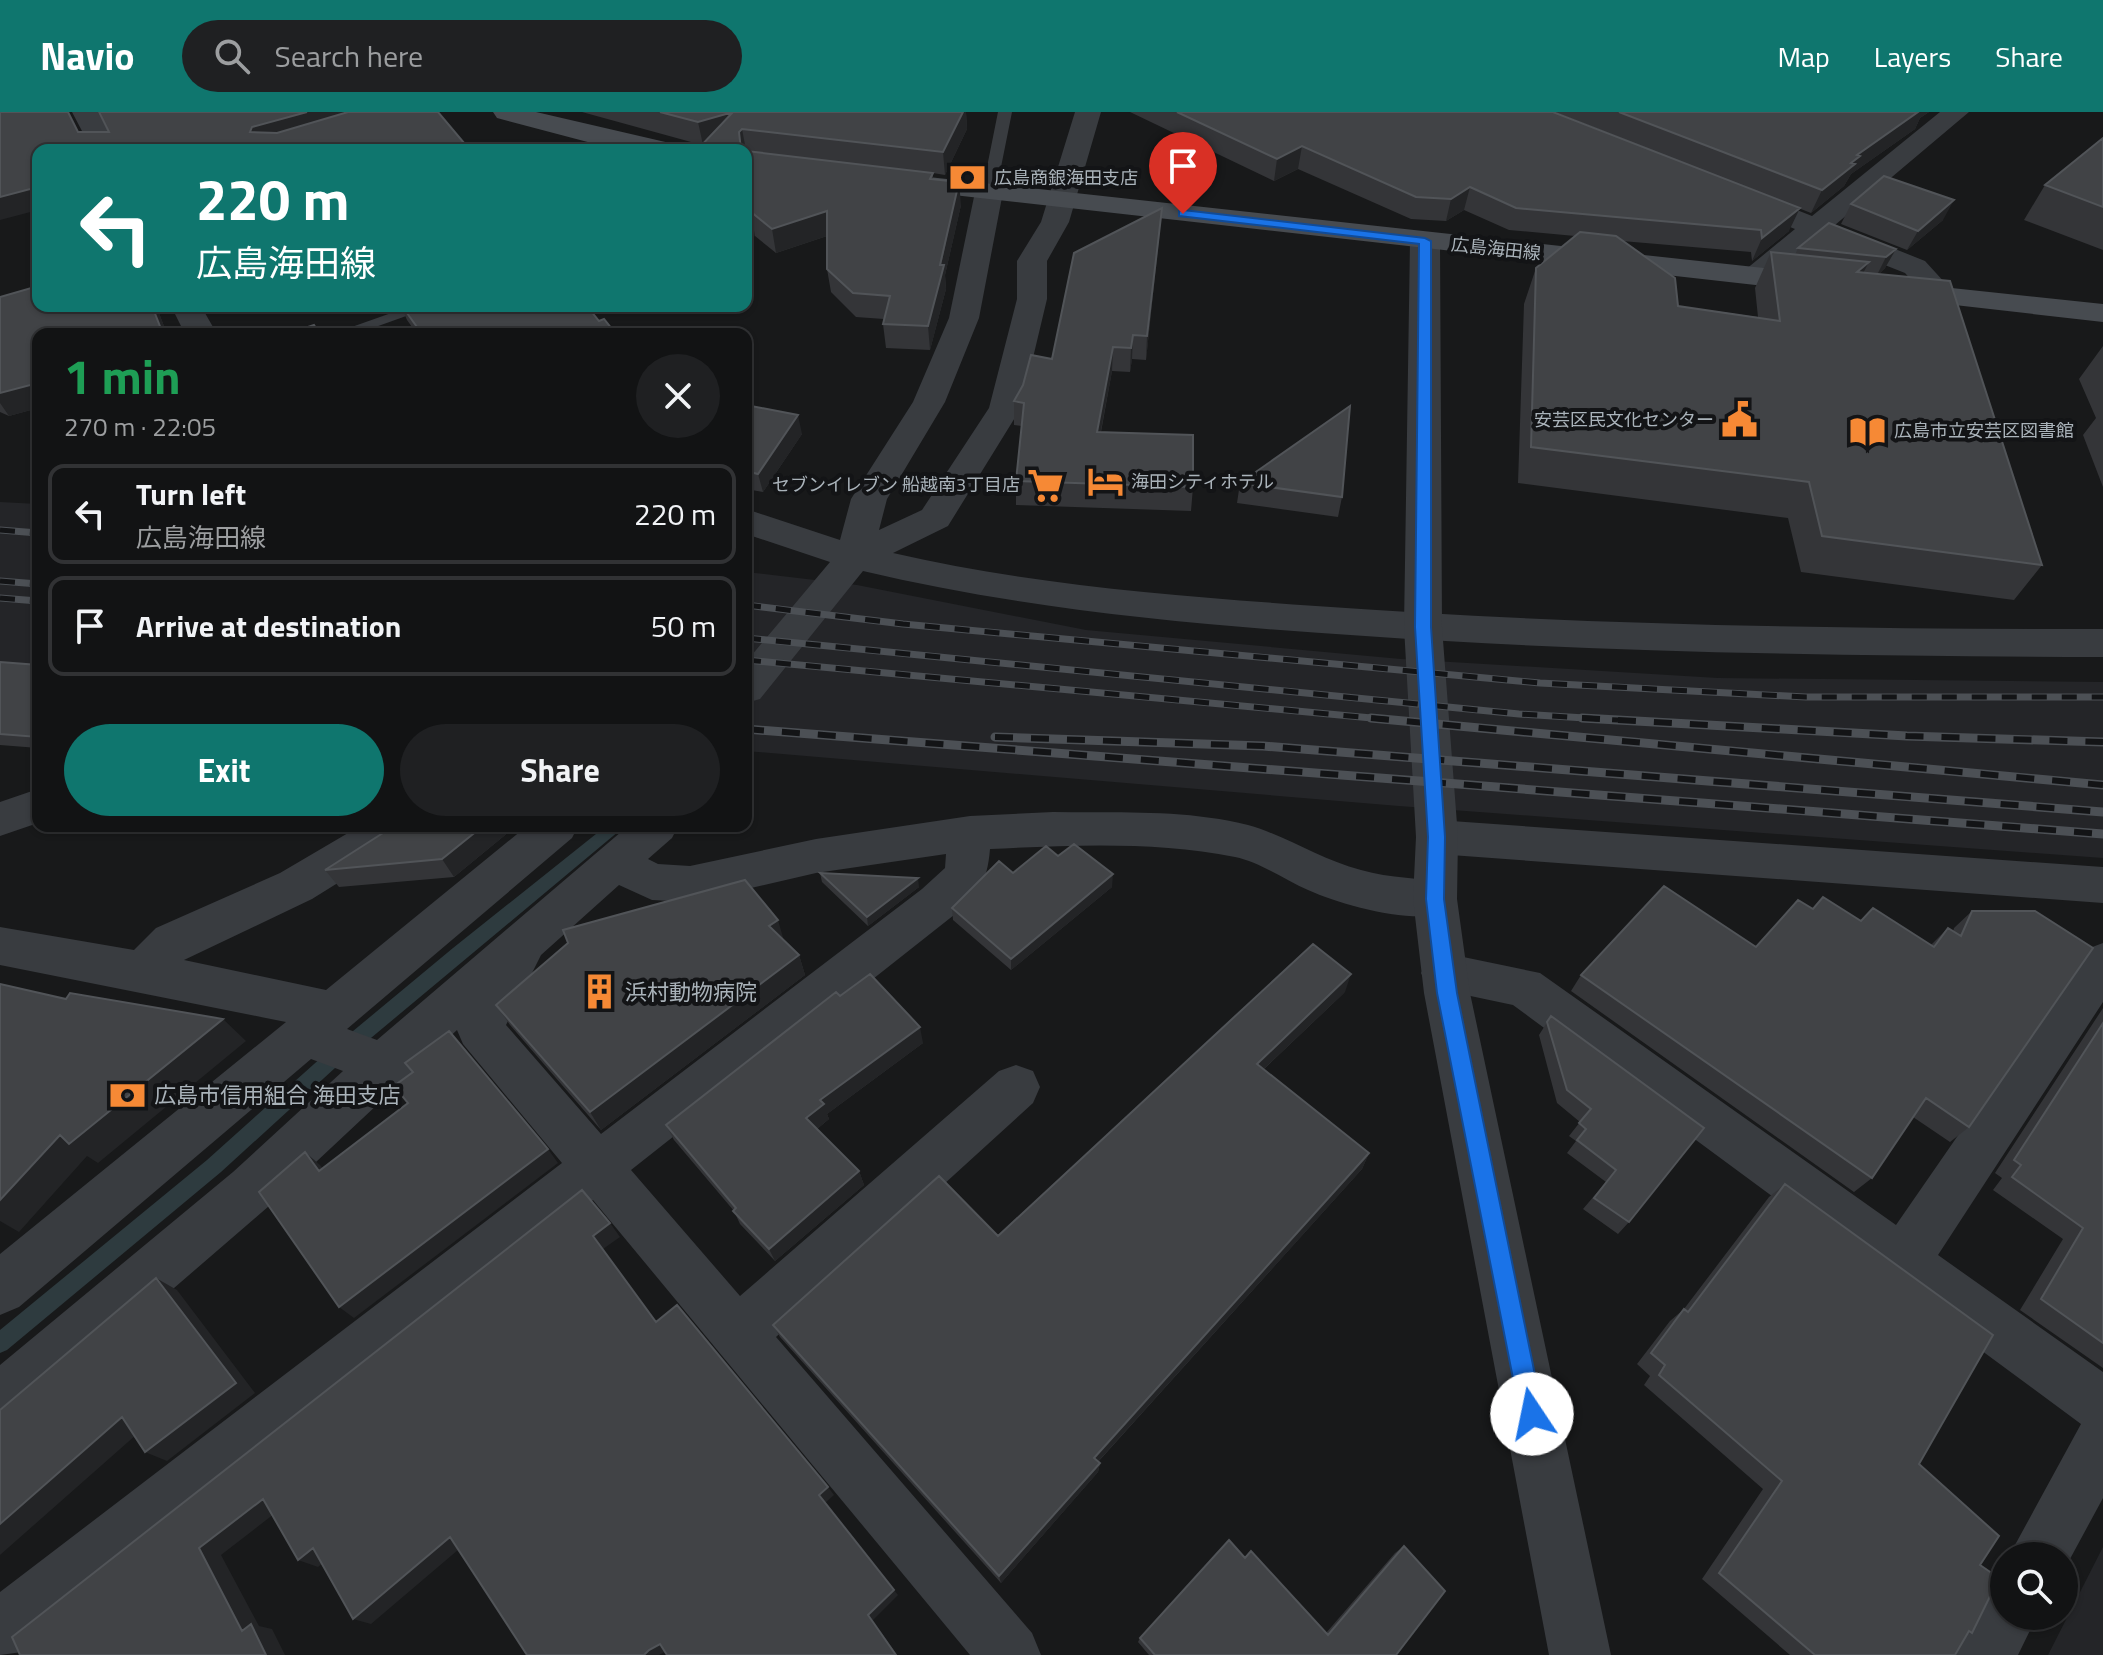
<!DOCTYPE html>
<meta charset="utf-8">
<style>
body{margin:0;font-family:"Titillium Web","Noto Sans JP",sans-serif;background:#1f2022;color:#f1f3f6;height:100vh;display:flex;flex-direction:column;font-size:30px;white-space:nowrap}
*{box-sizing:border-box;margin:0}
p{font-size:26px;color:#9c9ea0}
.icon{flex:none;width:44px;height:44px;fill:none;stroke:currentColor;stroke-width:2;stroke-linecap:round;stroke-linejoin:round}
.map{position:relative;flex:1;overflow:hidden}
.side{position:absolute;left:32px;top:216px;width:720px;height:504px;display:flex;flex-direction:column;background:#121314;border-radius:16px;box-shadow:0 2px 6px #0004,0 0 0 2px #313234}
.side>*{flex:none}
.guide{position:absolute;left:32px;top:32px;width:720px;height:168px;border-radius:16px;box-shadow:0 2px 6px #0004,0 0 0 2px #313234;background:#0f766e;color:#fff;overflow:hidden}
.tools{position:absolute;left:1990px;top:1430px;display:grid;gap:16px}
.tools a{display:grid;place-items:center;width:88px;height:88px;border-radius:50%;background:#121314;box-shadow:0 2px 6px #0004,0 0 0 2px #313234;font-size:40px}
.pin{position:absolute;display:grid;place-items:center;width:68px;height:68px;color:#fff;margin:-82px -34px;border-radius:50% 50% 50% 0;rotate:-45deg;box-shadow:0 0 8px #0007}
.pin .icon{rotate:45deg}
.me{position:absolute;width:88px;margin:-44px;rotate:349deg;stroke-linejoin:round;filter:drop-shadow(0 0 6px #0008)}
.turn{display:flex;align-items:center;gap:28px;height:168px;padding:0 32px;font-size:36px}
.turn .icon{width:104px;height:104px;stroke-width:2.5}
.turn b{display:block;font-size:56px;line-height:68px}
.round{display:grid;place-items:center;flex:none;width:84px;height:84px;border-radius:42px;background:#1f2022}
.overview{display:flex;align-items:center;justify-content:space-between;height:136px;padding:0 32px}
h1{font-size:48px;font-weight:700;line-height:60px;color:#1e9e55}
.cta{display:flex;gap:16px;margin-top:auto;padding:16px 32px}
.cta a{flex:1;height:92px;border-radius:48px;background:#0f766e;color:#fff;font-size:32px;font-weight:700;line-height:92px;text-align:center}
.cta a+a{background:#1f2022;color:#f1f3f6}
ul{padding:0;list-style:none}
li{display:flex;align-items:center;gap:24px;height:100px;margin:0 16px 12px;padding:0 16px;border:4px solid #313234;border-radius:16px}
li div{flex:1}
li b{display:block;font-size:30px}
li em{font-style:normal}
header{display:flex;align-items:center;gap:48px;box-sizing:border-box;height:112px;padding:0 40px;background:#0f766e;color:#fff}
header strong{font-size:38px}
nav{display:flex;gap:44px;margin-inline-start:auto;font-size:28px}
.search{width:560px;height:72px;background:#1f2022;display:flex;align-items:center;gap:20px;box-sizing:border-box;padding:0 28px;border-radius:44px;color:#9c9ea0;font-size:30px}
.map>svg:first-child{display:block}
</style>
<header>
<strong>Navio</strong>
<div class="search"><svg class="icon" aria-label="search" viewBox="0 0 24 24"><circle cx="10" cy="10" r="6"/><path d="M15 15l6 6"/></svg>Search here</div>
<nav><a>Map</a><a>Layers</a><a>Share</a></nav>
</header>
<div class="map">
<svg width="2103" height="1543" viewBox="0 0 2103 1543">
<rect width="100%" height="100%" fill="#18191a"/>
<!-- built -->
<path fill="#242528" d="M0,390L38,392V586L0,583Z
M746,460L857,473L1086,518L1401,547L1718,566L2103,570V746L1399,694L746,639Z
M2103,1435V1543H2048Z"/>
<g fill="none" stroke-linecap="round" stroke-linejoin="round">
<!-- stream -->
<path fill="#2e3b3f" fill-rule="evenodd" d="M606,714H625L335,956L221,1060L7,1238L0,1241V1218L207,1048L323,944L453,836Z"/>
<!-- service -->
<path fill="#393c40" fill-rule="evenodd" d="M998,0H1012L996,80L989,84L982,80Z
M411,194H434L356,222H332Z"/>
<!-- minor -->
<path fill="#393c40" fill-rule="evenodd" d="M72,0H98L118,38H92Z
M1075,0H1101L1069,110L1047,149V187L1021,296L948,414L893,441C1032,473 1175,484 1316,494C1578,513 1840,517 2103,517V545C1857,544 1611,541 1365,524C1196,513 1028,498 863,459L760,587L746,591V550L830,450L746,422V397L840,428L851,387L913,290L949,206L975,80L979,74H999L1003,80L979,206L945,290L887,387L879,418L922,398L989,296L1017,187V149L1041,110Z
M1940,0H1969L1835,113L1925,149L1957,184L1953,190H1931L1905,161L1819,127L1767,170H1745L1741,164L1745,158L1795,117L1729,91L1725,85L1729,79H1749L1812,104Z
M171,194H201L217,222H185Z
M38,677V711L0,724V690Z
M1053,700C1117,701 1185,697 1248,713C1287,724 1321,748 1361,758C1390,767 1422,764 1451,774L1457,787L1451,800C1413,813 1344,794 1308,778C1285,768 1260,750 1235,745C1156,729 1071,733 990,737C987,773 978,779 954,803L631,1058L740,1184L999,959L1016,953L1033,959L1040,975L1033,991L776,1225L1032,1521L1041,1543H970L593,1088L22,1540L0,1543V1480L562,1051L463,932L457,918L269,1094L20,1309L0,1317V1253L233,1060L343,959L311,947L19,1195L0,1203V1142L286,910L0,853V815L134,838L156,816L280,761L360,714H416L410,726L312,787L184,848L326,878L527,714H578L572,726L347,917L377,928L628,714H678L672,726L648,747L658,752L690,754L816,727L970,704ZM946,742L945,756L922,777L601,1022L506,913L541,843L619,773L652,788L690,790L816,761Z
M1437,708L2103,755V791L1437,742L1422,737L1416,725L1422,713Z
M2103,831V890L1938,1143L2103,1260V1386L2064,1458V1444H2009L2081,1312L1513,893L1428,875L1421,861L1428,847L1444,841L1540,861L1896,1113L2087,837Z
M2004,1474V1504H2037L2018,1543H1953L1984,1482Z"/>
<!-- tertiary -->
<path fill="#393c40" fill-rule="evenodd" d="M1425,120L1435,123L1440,129L1442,515L1458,725L1457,787L1470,881L1611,1543H1549L1424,881L1413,787L1416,725L1404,515L1410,129L1415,123Z"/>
<!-- secondary -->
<path fill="#474b50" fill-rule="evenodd" d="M493,0H536L674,32L677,38H618L497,6Z
M901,62L1818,162L1829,165L1833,171L1829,177L1818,180L891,76L887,70L891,64Z
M1895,170L2103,192V210L1884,185L1880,179L1884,173Z"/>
<defs>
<path id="rail-far1" d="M0,418L38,421
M0,469L38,472
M0,486L38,489
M746,493L903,512L1540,571L1806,585H2103
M746,526L1519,602L1618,608
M746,548L1393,608"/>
<path id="rail" d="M1371,606L2103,673
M1582,606L1907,624L2103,630
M746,617L2103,722
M995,625L1263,634L2103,700"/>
</defs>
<!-- rail-far1 casing -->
<use href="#rail-far1" stroke="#4c5055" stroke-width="7"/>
<!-- rail casing -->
<use href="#rail" stroke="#4c5055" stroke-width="9"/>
<!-- rail-far1 -->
<use href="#rail-far1" stroke="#131416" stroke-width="5" stroke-dasharray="15" stroke-linecap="butt"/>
<!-- rail -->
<use href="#rail" stroke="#131416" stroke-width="6" stroke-dasharray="18" stroke-linecap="butt"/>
</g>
<!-- wall -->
<path fill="#343538" d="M582,0H966L967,17L945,63L933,61V67L961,93L945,163L946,177L930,238L886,236L883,212L884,207L856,205L831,180L827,157V124L776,141L755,124L746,126V38H697L702,33Z
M1130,0H1553L1789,119L1752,149L1751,140L1622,129L1678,194L1758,205L1755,176L1771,140L1795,143L1798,136L1896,137L1885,156L1879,162L2042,453L2014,488L1801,460L1788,406L1518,371L1524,192L1536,156L1575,124L1509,118L1464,98L1446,109L1411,107L1298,57L1274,69Z
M1555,0H1929L1920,6L1915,17L1851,62L1844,74L1811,101Z
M2103,26V138L2024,108L2045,73Z
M1851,92L1943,108L1907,138L1841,112Z
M1162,96L1146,248L1132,247L1130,260L1112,259L1101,320L1193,375L1191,399L1016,393V369L1022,314L1014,313V289L1023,273L1052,247Z
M0,185L157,196L167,222H38V296L9,304L0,300Z
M401,194H587L599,209L616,222H417L407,208Z
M2103,234V375L2083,323L2096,306L2079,267Z
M746,293L802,322L763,380L746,377Z
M1240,371L1342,385L1338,405L1237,391Z
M0,550L38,553V636L0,633Z
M394,714H516L454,765L339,775L325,758Z
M1058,744L1112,775L1011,858L953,808L952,796L1013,761Z
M820,761L919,775L868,814L822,770Z
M1873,796L1931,833L1948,816L1953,820L1954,816L1972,799L1969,1015L1950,1030L1913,1005L1872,1066L1854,1080L1571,879L1581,863L1756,835L1813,797L1861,809Z
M784,828L799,843L805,863L601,1018L510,913L496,893L568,831Z
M1345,880L1264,957L1369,1041L1362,1057L1098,1350L1100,1351L1098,1360L1001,1471L780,1225L773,1213L998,1124Z
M840,884L923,931L827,1002L829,1007L817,1017L859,1059L864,1073L775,1149L740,1112L734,1099L674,1028L666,1013Z
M2103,896V1256L2020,1198L2063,1127L1993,1078L2002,1066L1995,1061Z
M1551,904L1704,1016L1629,1110L1618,1122L1583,1097L1606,1070L1567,1041L1576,1029L1569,1024L1580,1010L1557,991L1539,923Z
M1785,1072L1919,1352L1980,1453L1972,1521L1967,1522L1955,1543H1790L1702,1467L1763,1377L1644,1273L1650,1264L1637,1252L1670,1209L1684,1197L1769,1085Z
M1404,1434L1396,1543H1149L1138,1530L1140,1526L1245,1446L1326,1521L1395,1441Z"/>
<!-- shaded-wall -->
<path fill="#232426" d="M307,0H387L261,35L250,20L252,15Z
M733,0L703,33L698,10Z
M963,0H966L967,17L945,63L943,40Z
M1915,0H1929L1920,6L1915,17L1851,62L1844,74L1811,101L1822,78L1857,43Z
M742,17L746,38H741L739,20Z
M1302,34L1298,57L1274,69L1277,47Z
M959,70L961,93L945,163L946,177L930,238L928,214Z
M38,75V98L0,108V85Z
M1470,75L1464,98L1446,109L1451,87Z
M1954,88L1943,108L1907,138L1918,119Z
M1162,96L1160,119L1146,248L1147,224Z
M1800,96L1789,119L1752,149L1762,126Z
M827,99L830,123L776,141L772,117Z
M751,100L755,124L746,126V102Z
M1896,137L1885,156L1876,165L1886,145Z
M1869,150L1850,186L1857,160Z
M152,194H165L157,196L167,222H163Z
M1133,223L1132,247L1130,260L1131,236Z
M1113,235L1112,259L1096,344L1097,320Z
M38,271V296L9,304L0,291V281Z
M798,303L802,322L763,380L758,362Z
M483,714H516L454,765L442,747Z
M1113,762L1112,775L1011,858V847Z
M918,766L919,775L868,814L867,805Z
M778,808L784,829L769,814Z
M799,843L805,863L601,1018L590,1000Z
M1351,862L1345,880L1252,968L1257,952Z
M223,907L246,929L98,1051L87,1044L19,1120L0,1109V1088L60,1023Z
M920,915L923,931L827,1002L829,1007L812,1021L806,1006L820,988Z
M548,1037L558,1051L354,1206L339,1195Z
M305,1040L320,1053L334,1072L319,1059Z
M1369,1041L1362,1057L1093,1355L1094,1346Z
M859,1059L864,1073L775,1149L769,1137Z
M610,1111L620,1125L603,1137L665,1222L593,1124Z
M156,1166L177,1178L255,1281L167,1349L145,1340Z
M122,1305L145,1315L0,1443V1412Z
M1100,1351L1098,1360L1001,1471L999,1464Z
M828,1375L834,1383L825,1391L819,1383Z
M263,1387L283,1395L221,1443L259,1514L272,1517L285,1543H266L242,1519L199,1436Z
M450,1425L465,1432L371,1512L353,1507Z
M313,1436L332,1443L318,1455L298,1448Z
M894,1478L898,1483L873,1508L897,1543H896L868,1503Z
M660,1532L670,1537L659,1543H644L649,1538Z"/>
<!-- building -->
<path fill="#414346" stroke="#515458" stroke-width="2" d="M0,0H68L78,20H109L99,0H307L252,15L250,20L277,21L348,0H438L470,38H38V75L0,85Z
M660,0H733L698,10Z
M733,0H963L943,40L742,17L739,20L741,38H697Z
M1177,0H1553L1800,96L1762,126L1761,118L1516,96L1470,75L1451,87L1416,85L1302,34L1277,47Z
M1619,0H1918L1857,43L1860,44L1851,51L1855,52L1822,78Z
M2103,26V95L2045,73Z
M746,39L933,61L930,67L959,70L940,153H944L928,214L883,212L890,184L853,181L827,157V99L772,117L751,100L746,102Z
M1884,64L1954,88L1918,119L1851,92Z
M1162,96L1147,224L1133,223L1131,236L1113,235L1097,320L1193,323V375L1016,369L1024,291L1014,289L1023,273L1031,243L1052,247L1074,141Z
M1829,111L1896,137L1886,145L1798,136Z
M1580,120L1616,124L1675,166L1678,194L1780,209L1771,140L1869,150L1857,160L1950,169L2042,453L1822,424L1809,370L1531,335L1536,156Z
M38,174V194H152L163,222H38V271L0,281V185Z
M402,194H587L599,209L604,207L616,222H422Z
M314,213L320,222H287Z
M746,293L798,303L758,362L746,359Z
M1350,294L1342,385L1240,371Z
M0,550L38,553V625L0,622Z
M394,714H483L442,747L325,758Z
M1074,732L1113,762L1011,847L952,796L999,749L1013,761L1046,734L1058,744Z
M820,761L918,766L867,805Z
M745,768L778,808L769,814L799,843L590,1000L496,893L568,831L563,818Z
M1664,774L1756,835L1798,788L1813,797L1823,785L1861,809L1873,796L1934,835L1948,816L1961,824L1972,799H2035L2093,836L1969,1015L1926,986L1872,1066L1581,863Z
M1313,832L1351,862L1257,952L1369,1041L1094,1346L1100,1351L999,1464L773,1213L939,1064L998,1124Z
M870,862L920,915L820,988L824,992L806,1006L859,1059L769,1137L733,1099L736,1096L666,1013L836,880L840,884Z
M0,872L66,887L70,881L223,907L69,1032L60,1023L0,1088Z
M1551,904L1704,1016L1629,1110L1594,1086L1616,1058L1577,1028L1586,1017L1579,1011L1591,997L1567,978L1547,910Z
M2103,911V1231L2041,1187L2083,1116L2012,1065L2021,1053L2014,1048Z
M449,919L548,1037L339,1195L259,1080L305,1040L319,1059L408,991L394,974L413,960L405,951Z
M1785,1072L1993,1223L1919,1352L1999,1424L1980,1453L1999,1466L1972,1521L1969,1519L1955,1543H1815L1719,1461L1782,1369L1659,1263L1665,1253L1651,1241L1684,1197L1688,1200Z
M582,1078L610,1111L593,1124L656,1210L677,1193L828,1375L819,1383L894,1478L868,1503L896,1543H667L660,1532L649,1538L644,1543H527L450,1425L353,1507L313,1436L298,1448L263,1387L199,1436L242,1519L251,1512L266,1543H20L12,1525Z
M156,1166L236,1271L145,1340L122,1305L0,1412V1298Z
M1229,1428L1245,1446L1251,1439L1328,1523L1404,1434L1445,1479L1396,1543H1155L1140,1526Z"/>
<!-- route -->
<path fill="#1a73e8" stroke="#114b97" stroke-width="2" d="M1183,98L1425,126L1431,129V515L1445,725L1444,787L1457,881L1543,1302L1540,1311L1532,1314L1523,1311L1520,1302L1437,881L1426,787L1428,725L1415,515L1419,132L1179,104V99Z"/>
<!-- icons -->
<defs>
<symbol id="bank-bare" viewBox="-9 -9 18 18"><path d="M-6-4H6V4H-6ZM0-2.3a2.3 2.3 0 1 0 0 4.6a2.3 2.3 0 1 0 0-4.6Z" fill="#f68935" stroke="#131416" stroke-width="2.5" paint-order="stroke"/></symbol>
<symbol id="civic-bare" viewBox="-9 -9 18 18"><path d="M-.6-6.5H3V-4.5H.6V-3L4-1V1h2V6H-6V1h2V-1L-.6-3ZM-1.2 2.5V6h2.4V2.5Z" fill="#f68935" stroke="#131416" stroke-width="2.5" paint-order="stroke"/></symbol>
<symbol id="library-bare" viewBox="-9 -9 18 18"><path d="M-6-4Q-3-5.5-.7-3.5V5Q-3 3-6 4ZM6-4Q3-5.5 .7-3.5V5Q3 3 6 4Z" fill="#f68935" stroke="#131416" stroke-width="2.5" paint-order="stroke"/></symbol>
<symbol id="hotel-bare" viewBox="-9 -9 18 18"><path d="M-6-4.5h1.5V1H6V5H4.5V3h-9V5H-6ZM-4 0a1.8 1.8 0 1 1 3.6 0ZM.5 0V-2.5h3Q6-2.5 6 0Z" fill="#f68935" stroke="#131416" stroke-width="2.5" paint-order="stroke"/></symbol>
<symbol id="supermarket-bare" viewBox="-9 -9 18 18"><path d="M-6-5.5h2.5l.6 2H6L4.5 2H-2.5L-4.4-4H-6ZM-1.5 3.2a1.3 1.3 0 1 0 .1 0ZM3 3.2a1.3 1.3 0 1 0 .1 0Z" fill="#f68935" stroke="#131416" stroke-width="2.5" paint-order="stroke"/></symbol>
<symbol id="building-bare" viewBox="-9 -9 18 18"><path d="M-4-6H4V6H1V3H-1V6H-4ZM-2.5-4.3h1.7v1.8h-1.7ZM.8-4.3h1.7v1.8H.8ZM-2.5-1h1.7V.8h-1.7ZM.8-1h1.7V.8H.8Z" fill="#f68935" stroke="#131416" stroke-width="2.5" paint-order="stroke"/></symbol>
</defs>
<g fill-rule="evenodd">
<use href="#bank-bare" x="942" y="40" width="51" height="51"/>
<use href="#civic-bare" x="1714" y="282" width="51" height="51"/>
<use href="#library-bare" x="1842" y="294" width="51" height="51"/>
<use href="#hotel-bare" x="1080" y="344" width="51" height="51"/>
<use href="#supermarket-bare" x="1020" y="348" width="51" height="51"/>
<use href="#building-bare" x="574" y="854" width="51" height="51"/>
<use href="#bank-bare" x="102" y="958" width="51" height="51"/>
</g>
<g text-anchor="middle" stroke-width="8" stroke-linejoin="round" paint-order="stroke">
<!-- far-poi labels -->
<g font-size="18" fill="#aab3ba" stroke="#131416" text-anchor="start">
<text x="994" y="72">広島商銀海田支店</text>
<text x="1714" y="314" text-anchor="end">安芸区民文化センター</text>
<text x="1894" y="325">広島市立安芸区図書館</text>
<text x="1131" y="376">海田シティホテル</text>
<text x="1020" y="379" text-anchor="end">セブンイレブン 船越南3丁目店</text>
</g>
<!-- far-street labels -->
<g font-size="18" fill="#aab3ba" stroke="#131416">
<text transform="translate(1496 137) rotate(6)" y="6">広島海田線</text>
</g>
<!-- poi labels -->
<g font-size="22" fill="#aab3ba" stroke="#131416" text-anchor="start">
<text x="625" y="888">浜村動物病院</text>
<text x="154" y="991">広島市信用組合 海田支店</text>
</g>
</g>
</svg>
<div class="tools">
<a><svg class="icon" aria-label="search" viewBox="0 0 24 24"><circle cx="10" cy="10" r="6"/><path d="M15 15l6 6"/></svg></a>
</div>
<div class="pin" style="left:1183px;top:102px;background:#d93025"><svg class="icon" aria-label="arrive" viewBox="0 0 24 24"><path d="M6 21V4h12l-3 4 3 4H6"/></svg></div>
<svg class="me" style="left:1532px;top:1302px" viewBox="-20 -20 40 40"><circle r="19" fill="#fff"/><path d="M0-13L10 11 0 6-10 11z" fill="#1a73e8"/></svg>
<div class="guide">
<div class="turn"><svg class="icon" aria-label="left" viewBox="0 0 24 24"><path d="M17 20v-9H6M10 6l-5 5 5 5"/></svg><div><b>220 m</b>広島海田線</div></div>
</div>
<section class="side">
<div class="overview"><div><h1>1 min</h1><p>270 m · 22:05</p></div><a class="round"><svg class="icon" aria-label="close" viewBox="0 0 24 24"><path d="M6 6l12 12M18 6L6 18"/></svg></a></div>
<ul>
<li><svg class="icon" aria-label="left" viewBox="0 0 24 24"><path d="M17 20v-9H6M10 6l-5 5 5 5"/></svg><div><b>Turn left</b><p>広島海田線</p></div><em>220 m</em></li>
<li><svg class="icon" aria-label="arrive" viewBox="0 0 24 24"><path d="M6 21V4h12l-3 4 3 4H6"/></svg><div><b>Arrive at destination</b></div><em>50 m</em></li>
</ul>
<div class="cta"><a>Exit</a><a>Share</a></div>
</section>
</div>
